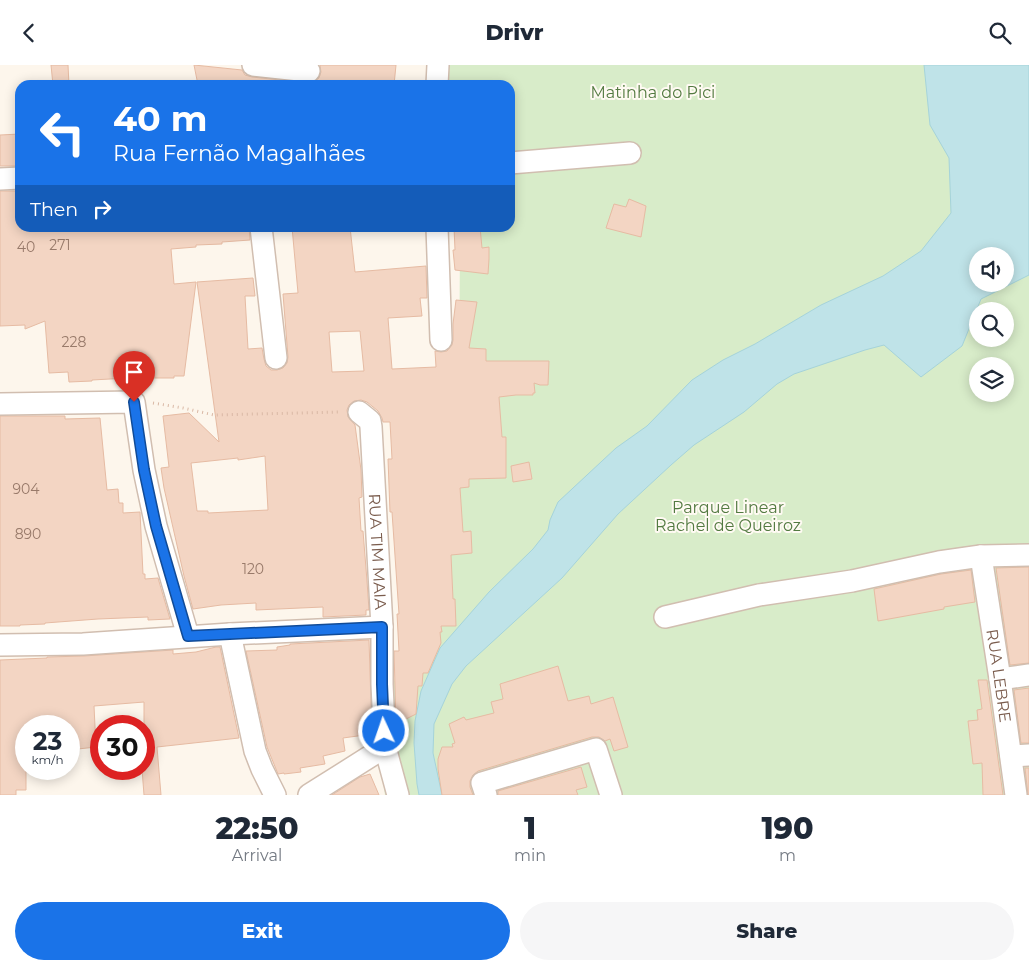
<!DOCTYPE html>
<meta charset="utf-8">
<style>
body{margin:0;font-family:Montserrat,sans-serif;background:#f6f6f7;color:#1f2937;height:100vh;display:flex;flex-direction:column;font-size:19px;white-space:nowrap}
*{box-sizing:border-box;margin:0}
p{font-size:16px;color:#747a83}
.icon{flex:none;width:28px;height:28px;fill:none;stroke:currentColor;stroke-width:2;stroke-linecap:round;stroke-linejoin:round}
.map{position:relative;height:730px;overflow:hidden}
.side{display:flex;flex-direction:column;background:#fff;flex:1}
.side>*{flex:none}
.top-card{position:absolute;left:15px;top:15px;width:500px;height:152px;border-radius:15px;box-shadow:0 2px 12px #0003;background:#1a73e8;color:#fff;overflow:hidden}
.controls{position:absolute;left:969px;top:182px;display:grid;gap:10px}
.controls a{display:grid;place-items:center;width:45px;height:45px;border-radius:50%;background:#fff;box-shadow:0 2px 12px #0003;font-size:25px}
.speed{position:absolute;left:15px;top:650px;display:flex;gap:10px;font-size:25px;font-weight:700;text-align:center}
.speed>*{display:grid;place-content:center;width:65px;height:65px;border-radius:50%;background:#fff;box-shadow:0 2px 12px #0003;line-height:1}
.speed small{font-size:12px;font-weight:400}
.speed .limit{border:8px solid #d22;background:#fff;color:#111}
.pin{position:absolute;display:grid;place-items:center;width:42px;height:42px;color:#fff;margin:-51px -21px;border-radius:50% 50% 50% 0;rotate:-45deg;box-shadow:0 0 5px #0007}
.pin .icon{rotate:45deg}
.me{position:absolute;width:55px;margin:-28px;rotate:357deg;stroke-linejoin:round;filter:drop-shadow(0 0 4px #0008)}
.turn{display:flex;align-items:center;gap:18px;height:105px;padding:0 15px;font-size:22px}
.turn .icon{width:65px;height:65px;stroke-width:2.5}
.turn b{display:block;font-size:35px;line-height:42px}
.then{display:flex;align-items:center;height:48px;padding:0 15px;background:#0003;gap:10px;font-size:19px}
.eta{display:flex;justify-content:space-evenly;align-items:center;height:85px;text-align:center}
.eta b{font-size:30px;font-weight:800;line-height:35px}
.button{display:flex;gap:10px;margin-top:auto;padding:10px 15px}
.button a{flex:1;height:58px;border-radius:30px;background:#1a73e8;color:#fff;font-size:20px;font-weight:800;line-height:58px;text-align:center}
.button a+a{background:#f6f6f7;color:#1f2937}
header{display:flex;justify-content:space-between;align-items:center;height:65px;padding:0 15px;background:#fff;font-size:22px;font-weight:800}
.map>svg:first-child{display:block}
</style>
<header><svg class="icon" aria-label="back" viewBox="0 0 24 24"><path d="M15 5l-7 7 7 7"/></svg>Drivr<svg class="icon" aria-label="search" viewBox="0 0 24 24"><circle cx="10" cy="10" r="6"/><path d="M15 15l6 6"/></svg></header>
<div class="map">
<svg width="1029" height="730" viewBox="0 0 1029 730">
<rect width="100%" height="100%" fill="#fdf6ec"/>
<!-- green -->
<path fill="#d8ecc9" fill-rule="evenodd" d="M448,0H1029V730H385L380,694V670L438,448L459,375L460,163L510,162V20H447ZM978,191H1005V219H978ZM978,246H1005V274H978ZM978,301H1005V329H978Z"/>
<!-- water -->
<path fill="#bfe3e8" stroke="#a5d3da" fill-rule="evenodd" d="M924,0H1029V210L981,234L962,281L921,312L884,280L865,285L794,309L777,319L744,347L694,380L671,400L618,449L562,513L466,601L452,619L434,659L433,688L442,730H419L417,719L414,678L415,656L421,626L440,583L489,527L533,484L548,465L550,455L558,437L616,383L647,361L692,315L723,295L755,279L821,240L883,211L921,186L951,148L949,93L930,60ZM978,191H1005V219H978Z"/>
<!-- building -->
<path fill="#f3d5c3" stroke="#e6bba3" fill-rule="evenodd" d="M51,0H68L69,20H53Z
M194,0L242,5L245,10L252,12L308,18L314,17L319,13L321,7L320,0H396L394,20H198Z
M20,69V101H0V70Z
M0,126H20V162H249L250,175L222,177V179L196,180V182L171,184L174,219L196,217L184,311H174V313H146V312L92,315V316L69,317L68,307L49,308L45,256L25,264V260L0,261Z
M629,134L646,141L641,172L606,163L614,139L626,142Z
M292,162H350L355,207L426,201L427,233H420L422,251L388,253L392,304L436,302L435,286L441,287L447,286L452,280L453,275V259L456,235L477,237L469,283L486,284V296H549L548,320H540L534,318L535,328H533V330H516L499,332L502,372H506V413L469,414V422L460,423L463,467L471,466L472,488L451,490L453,534H455L456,561H441L442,567H440L441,578L428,608H423L422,621H418L416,649L396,659L394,586H399L397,549H399L392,447H390L388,394H392L390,357H383L382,353L378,346L367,337L361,335L354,336L349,340L347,345L348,352L355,360L361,405L362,432L359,433L361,466H363L367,516L369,545H366V550L323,552V542L256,545V538L221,540L193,544L184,511L164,423L161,403L169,402L163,351L189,348L219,377L197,217L253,213L255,231H245L248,284L262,283L264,294L266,301L271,305H277L283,303L287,298L288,292L283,229L298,228ZM360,266L364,306L332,307L329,267ZM265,391L268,445L208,448V446H197L191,398L238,393V395Z
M454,162H480L482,183L489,182V194L488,209L455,205L453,185H455Z
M0,351H65V354L100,353L107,425L118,424L119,438H123V448L140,447L143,509H145V514L158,513L170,554L148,555V552L98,554L45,558V559L20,560V561H0Z
M529,397L532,414L513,417L511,401Z
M1029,502V598L1010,600L996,503Z
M971,505L975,537L944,542V544L878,556L874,524L941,509Z
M369,575L372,669L343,673L345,686L323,691L325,699L300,703L301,707L284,709V708L278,709L267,682L246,586L277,585V582L290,580V579Z
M216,582H220L239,673L157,682L161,730H144L142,704H144V637L94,641L96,682L69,685V661H26V725H16V730H0V595L47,593V592L84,591L173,585V589L196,587Z
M558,601L568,636L589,631L591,639L613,632L628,682L614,686L610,674L605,676L599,672H592L478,706L473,710L470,716V722L473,730H442L438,704V694L442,682H453L452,679L455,678L449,659L464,652L466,655L494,648L491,637L503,634L500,619Z
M978,615H987L1003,730H983L982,698L973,699L968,656L978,655L977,645L982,644Z
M1029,623V678H1021L1014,625Z
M581,702L587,722L576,725L578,730H498V726Z
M1025,703H1029V730H1028Z
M370,709L379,730H332L360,712Z"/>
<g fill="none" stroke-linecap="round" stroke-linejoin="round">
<defs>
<g id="minor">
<path d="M253,0L309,6"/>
<path d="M437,20L438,0"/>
<path d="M510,98L630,88"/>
<path d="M0,114L20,113"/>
<path d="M261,162L276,293"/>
<path d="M437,162L441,275"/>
<path d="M0,339L134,337L144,405L156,461L188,571"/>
<path id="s1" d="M359,347L370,356L371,362L382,562V619L385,682L398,730"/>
<path id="s2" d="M981,491L1000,614L1016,730"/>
<path d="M665,552L759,530L852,516L939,497L981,491L1029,490"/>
<path d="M230,569L255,686L262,704L275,730"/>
<path d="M0,580L83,579L230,569L382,562"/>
<path d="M1000,614L1029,610"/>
<path d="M1011,691L1029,690"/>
<path d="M309,730L385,682"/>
<path d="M486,730L482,718L596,684L611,730"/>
</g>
</defs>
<!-- minor casing -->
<use href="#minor" stroke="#d1beb0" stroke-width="24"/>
<!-- path -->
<path stroke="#d9b8a5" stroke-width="3" stroke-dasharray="1 4" stroke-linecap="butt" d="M153,338L183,343L214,350L341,347"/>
<!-- minor -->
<use href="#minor" stroke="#fff" stroke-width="21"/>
</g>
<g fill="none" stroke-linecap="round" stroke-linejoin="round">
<defs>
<path id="route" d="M134,337L144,405L156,461L188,571L382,562V619L384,666"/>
</defs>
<!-- route casing -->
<use href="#route" stroke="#114b97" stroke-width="12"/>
<!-- route -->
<use href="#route" stroke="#1a73e8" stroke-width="9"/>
</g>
<g text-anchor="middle" stroke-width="4" stroke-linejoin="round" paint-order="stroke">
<!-- number labels -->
<g font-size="14" fill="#987a6a">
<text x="60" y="185">271</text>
<text x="26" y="187">40</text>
<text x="74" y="282">228</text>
<text x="26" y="429">904</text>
<text x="28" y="474">890</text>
<text x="253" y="509">120</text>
</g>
<!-- park labels -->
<g font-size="16" fill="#537a41" stroke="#fffaf3">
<text x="653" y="33">Matinha do Pici</text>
<text x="728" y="448">Parque Linear<tspan x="728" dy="18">Rachel de Queiroz</tspan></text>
</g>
<!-- street labels -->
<g font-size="16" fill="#7a5c4d" stroke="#fffaf3">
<text dy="6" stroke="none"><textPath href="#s1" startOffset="145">RUA TIM MAIA</textPath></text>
<text dy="6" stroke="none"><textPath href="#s2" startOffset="121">RUA LEBRE</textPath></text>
</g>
</g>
</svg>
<div class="controls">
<a><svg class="icon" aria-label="sound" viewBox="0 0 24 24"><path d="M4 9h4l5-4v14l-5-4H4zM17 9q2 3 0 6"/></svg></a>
<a><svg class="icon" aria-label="search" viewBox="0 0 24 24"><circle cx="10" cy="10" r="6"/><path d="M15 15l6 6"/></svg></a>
<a><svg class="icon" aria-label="layers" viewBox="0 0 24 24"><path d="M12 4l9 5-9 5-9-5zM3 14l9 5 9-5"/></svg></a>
</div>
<div class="speed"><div>23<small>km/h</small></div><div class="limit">30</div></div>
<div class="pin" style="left:134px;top:337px;background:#d93025"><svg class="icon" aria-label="arrive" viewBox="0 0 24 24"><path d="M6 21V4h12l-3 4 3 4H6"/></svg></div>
<svg class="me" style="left:384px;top:666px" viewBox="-20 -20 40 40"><circle r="17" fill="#1a73e8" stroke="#fff" stroke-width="3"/><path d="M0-11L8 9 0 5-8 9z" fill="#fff"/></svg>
<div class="top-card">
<div class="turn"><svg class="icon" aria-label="left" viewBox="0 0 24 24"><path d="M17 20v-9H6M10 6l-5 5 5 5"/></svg><div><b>40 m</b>Rua Fernão Magalhães</div></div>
<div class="then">Then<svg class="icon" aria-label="right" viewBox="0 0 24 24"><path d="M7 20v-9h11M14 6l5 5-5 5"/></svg></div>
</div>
</div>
<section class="side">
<div class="eta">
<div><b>22:50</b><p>Arrival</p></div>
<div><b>1</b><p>min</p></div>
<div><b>190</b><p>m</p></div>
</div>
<div class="button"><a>Exit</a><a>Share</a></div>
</section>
